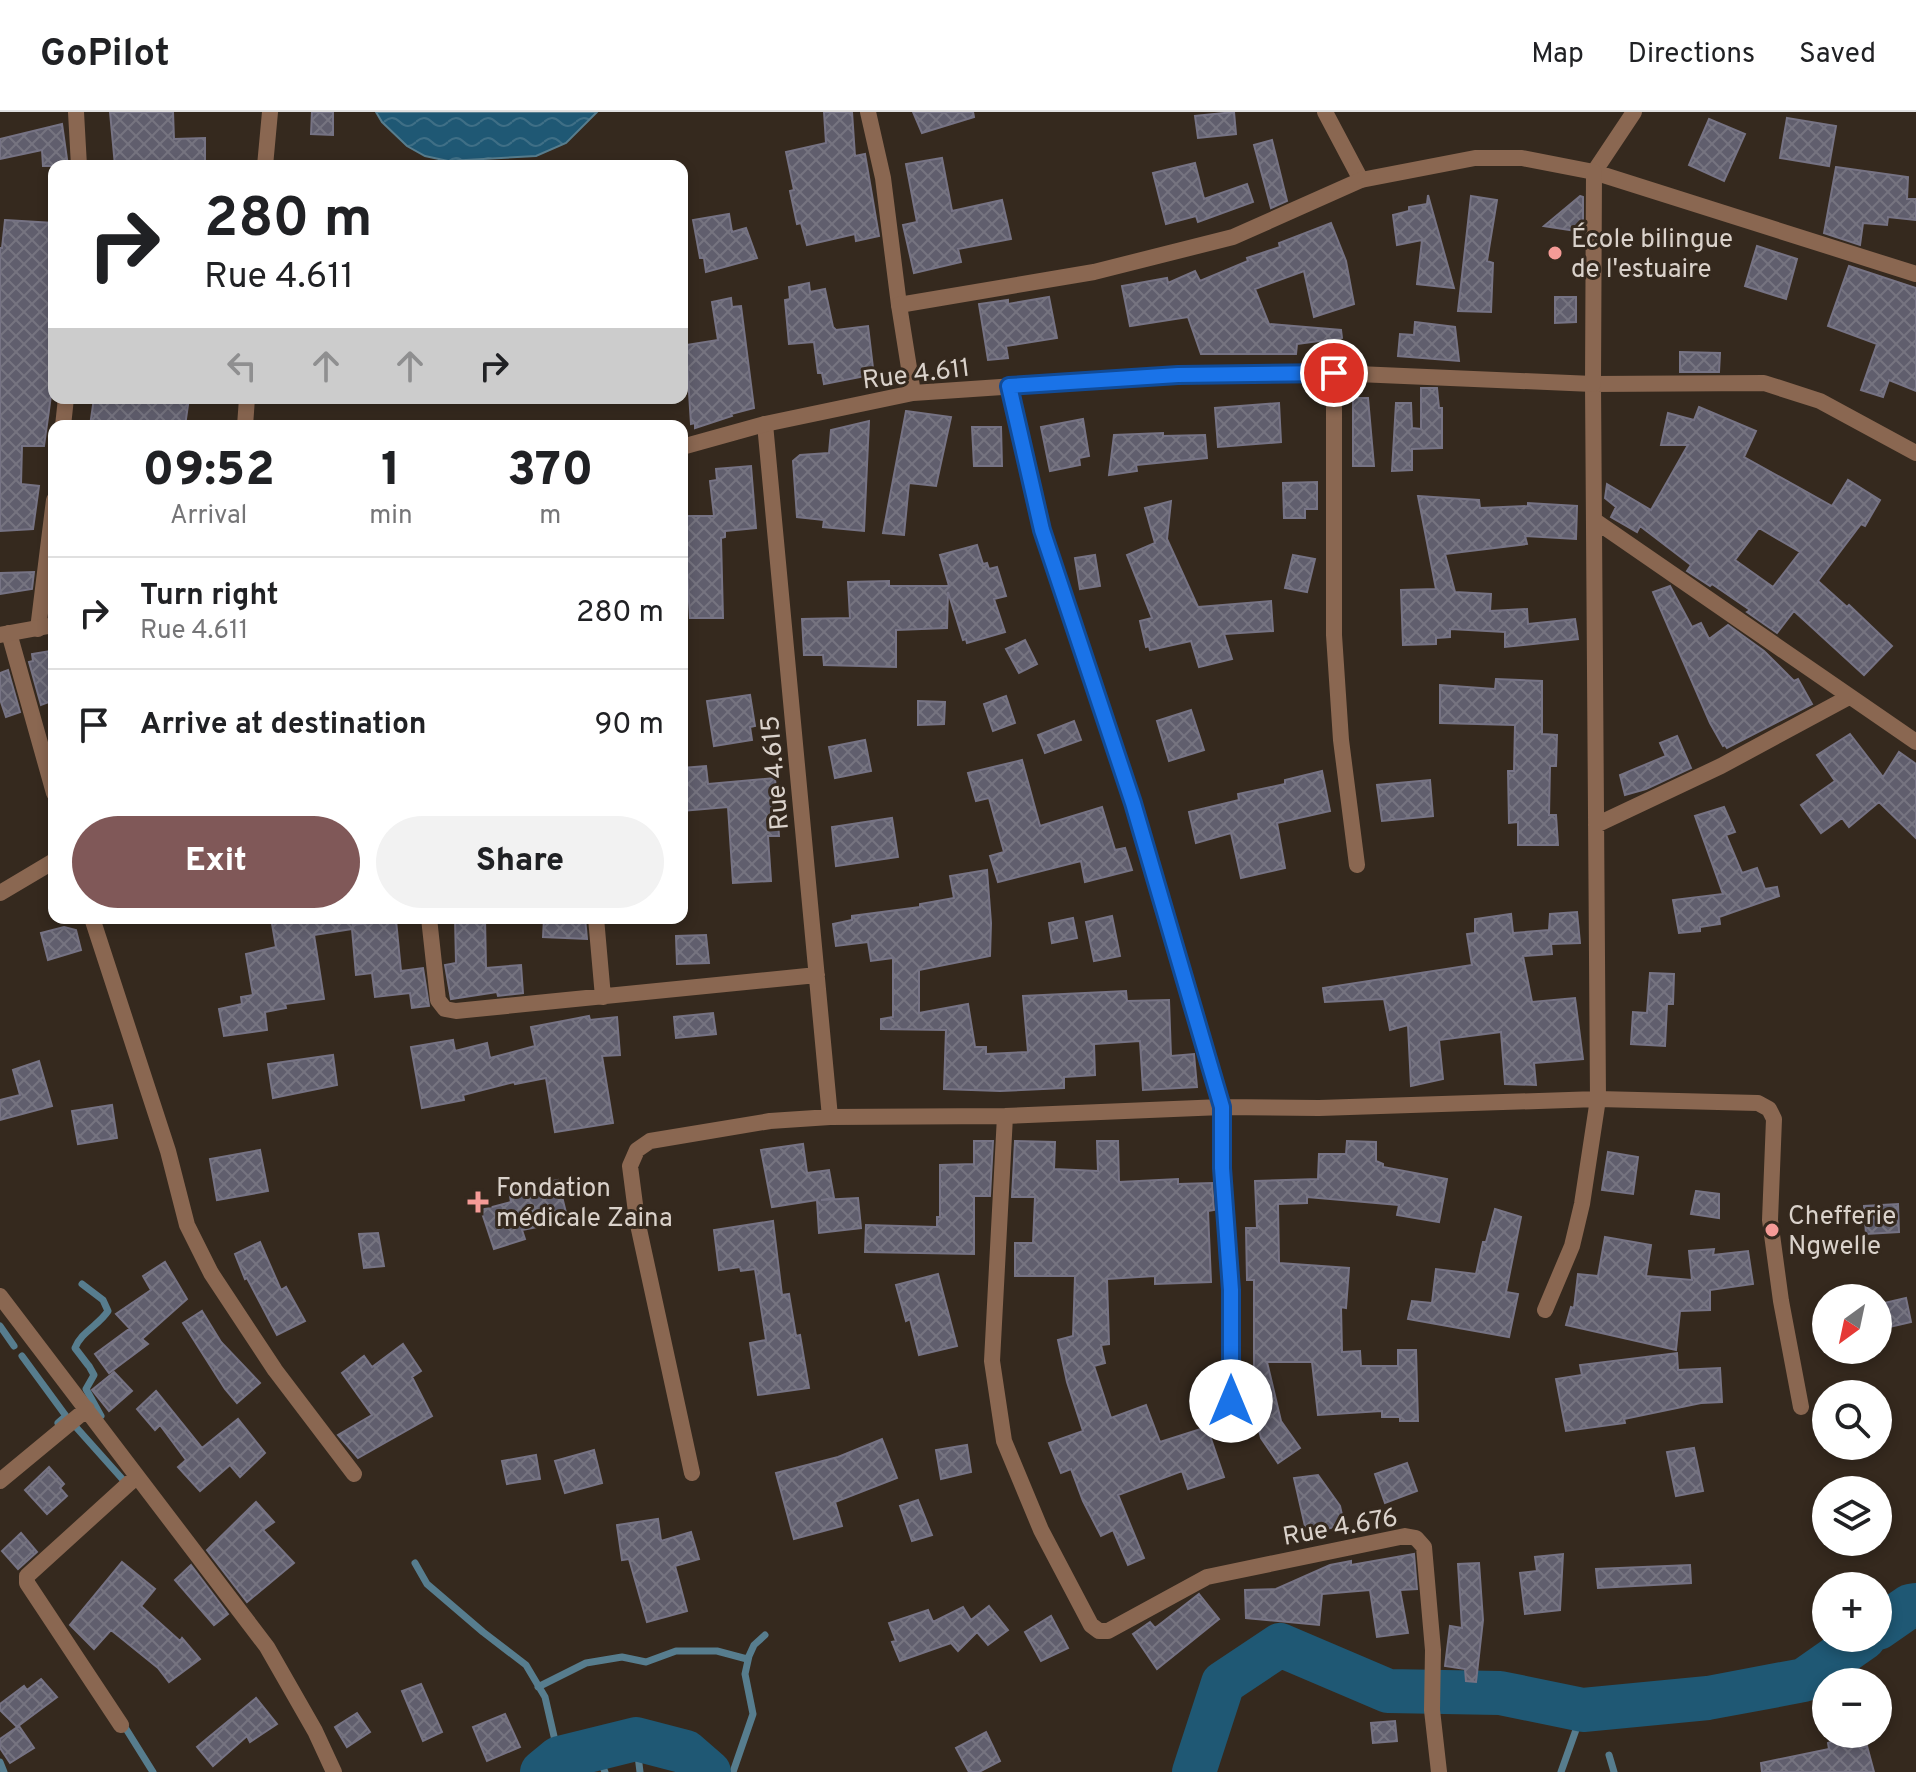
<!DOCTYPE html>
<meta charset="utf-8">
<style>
body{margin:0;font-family:Overpass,sans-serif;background:#f2f2f2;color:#202124;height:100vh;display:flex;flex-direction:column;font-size:30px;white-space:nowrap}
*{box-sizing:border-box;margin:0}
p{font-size:26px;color:#757577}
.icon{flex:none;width:44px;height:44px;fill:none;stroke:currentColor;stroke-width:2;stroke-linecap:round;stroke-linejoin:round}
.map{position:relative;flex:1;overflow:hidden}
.panel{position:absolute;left:48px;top:308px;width:640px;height:504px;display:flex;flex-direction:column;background:#fff;border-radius:16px;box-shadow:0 4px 12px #0003}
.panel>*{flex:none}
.top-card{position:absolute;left:48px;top:48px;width:640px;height:244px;border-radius:16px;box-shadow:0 4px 12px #0003;background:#fff;color:#202124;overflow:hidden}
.needle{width:52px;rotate:213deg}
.tools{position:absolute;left:1812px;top:1172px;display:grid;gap:16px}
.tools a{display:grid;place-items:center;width:80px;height:80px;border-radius:50%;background:#fff;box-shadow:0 4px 12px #0003;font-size:40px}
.pin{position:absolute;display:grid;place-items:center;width:68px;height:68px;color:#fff;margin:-34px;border:4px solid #fff;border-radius:50%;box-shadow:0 2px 8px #0007}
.me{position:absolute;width:88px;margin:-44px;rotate:0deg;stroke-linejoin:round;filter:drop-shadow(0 0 6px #0008)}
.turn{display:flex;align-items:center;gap:28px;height:168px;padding:0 24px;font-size:36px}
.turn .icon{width:104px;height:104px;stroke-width:2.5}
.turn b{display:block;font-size:56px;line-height:68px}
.lanes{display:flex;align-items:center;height:76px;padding:0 24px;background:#0003;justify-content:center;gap:40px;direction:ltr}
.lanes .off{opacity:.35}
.eta{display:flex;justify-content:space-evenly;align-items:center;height:136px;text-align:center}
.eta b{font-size:48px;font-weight:800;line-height:56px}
.action{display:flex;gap:16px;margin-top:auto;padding:16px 24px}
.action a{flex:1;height:92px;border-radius:48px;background:#805858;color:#fff;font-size:32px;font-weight:800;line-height:92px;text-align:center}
.action a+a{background:#f2f2f2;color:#202124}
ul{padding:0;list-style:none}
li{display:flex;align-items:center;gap:24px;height:112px;padding:0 24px;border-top:2px solid #e0e0e0}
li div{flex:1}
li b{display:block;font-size:30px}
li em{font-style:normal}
header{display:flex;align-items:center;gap:48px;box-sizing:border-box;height:112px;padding:0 40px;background:#fff;border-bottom:2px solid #e0e0e0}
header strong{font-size:38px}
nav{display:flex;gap:44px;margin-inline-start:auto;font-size:28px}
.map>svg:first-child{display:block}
</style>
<header>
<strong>GoPilot</strong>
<nav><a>Map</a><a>Directions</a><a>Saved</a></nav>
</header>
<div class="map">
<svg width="1916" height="1660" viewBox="0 0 1916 1660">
<defs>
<pattern id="water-waves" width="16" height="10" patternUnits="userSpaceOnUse" patternTransform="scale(2)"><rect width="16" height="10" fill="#1f5874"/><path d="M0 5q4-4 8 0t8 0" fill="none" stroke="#3f6f86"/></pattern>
<pattern id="building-cross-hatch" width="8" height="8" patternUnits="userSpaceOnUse" patternTransform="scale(2)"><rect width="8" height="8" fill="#605e6d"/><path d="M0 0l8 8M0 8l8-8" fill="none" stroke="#767480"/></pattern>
</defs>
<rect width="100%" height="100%" fill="#35291e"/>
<!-- water -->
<path fill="url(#water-waves)" stroke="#577d8e" stroke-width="2" d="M376,0H597L566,31L536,44L448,49L425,44L407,34L382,10Z"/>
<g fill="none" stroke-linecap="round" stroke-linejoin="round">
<!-- stream -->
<path stroke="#577d8e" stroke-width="7" d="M82,1172L103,1188L108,1199C99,1213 81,1220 75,1236L88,1253
M0,1214L14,1234
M22,1244L66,1304L58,1311
M89,1254L94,1263L86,1277L101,1304
M75,1314L125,1370
M415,1451L427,1472L483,1520L526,1553L545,1585L559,1646
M538,1575L586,1551L622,1545L646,1550L676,1539H717L747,1547L749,1544
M123,1612L153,1660
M636,1627L640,1660
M595,1636L605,1660
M1609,1643L1614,1660
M0,1650L4,1660
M733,1660L753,1602L745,1562L749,1544L754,1533L765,1523
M1561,1660L1583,1598"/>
<!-- river -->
<path stroke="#1f5874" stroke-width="44" d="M1878,1516L1910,1494L1916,1493
M542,1660L559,1646L636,1627L686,1640L709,1660
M1194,1660L1223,1571L1280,1533L1388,1579L1500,1581L1583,1598L1708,1586L1804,1568L1864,1526"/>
</g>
<!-- building -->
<path fill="url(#building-cross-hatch)" stroke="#767384" stroke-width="2" fill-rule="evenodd" d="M110,0H173L174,27L205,26V54H115Z
M312,0H333V23L311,22Z
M824,0H852L855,44L865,42L879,124L856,129L855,122L807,133L801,111L797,112L790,79L794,78L786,40L826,31Z
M913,0H973L974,5L922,21Z
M1234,0L1236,22L1198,26L1195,4Z
M1787,6L1836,14L1829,54L1780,46Z
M1709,7L1745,22L1724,69L1689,53Z
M62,12L68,54H43L42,38L0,47V27Z
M1272,28L1287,89L1271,96L1254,33Z
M942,46L952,99L1002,88L1011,127L958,137L961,150L914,161L903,113L917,110L906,52Z
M1195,51L1204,87L1247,72L1253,90L1198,110L1196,104L1166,112L1153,61Z
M1836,55L1908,65L1907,87H1916V108L1888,105L1887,113L1863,111L1860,133L1824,121Z
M1428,83L1454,176L1417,172L1422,128L1397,133L1393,103L1409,99V95L1427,92Z
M1471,84L1497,88L1487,149L1493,151L1491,200L1458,199Z
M1580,84L1583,85V120L1544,114Z
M729,102L732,120L746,116L757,146L706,160L704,146H700L693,108Z
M5,108L54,111V222L49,260L54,261L49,298L44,334H22L21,372L39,374L33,417L0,419V136H2Z
M1331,111L1346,149L1354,192L1314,205L1304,159L1255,177L1269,212L1341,218L1342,226L1297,232L1296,242H1201L1188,205L1130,214L1122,174L1167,166L1168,171L1195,159L1200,169L1248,149L1247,146L1280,135L1279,131Z
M1757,134L1797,147L1786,187L1745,174Z
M1849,154L1916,176V279L1889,268L1883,285L1861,278L1877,232L1828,214Z
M809,171L810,180L825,177L833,215L836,218L868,214L873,256L871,263L824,272L822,261H818L814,230L789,232L785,188L790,187L789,175Z
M1049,185L1057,226L1006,234L1008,246L988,248L979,192L1008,188V192Z
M1555,185H1576V210L1555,211Z
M731,186L732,195L741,194L754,296L731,302L732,304L695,316V311L691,312L686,233L718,228L712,190Z
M1415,210L1455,215L1459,249L1398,244L1400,222L1414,223Z
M1680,240L1720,241L1719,260H1680Z
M1421,276H1437L1439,296H1442V336L1412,337V358L1392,359L1396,291H1411L1412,316L1421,317Z
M94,286L153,290V286H189L185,314H90Z
M1353,286H1368L1374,354H1353Z
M1279,291L1281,330L1218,335L1215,296Z
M1699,295L1756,319L1744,345L1832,394L1848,368L1880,388L1865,414L1861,412L1818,469L1847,495L1849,493L1892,534L1864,563L1794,499L1777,521L1747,500L1750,498L1712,472L1710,474L1687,459L1691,453L1640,414L1637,420L1611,405L1616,395L1605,386L1607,372L1651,398L1688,333H1661L1668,301L1694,308ZM1759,416L1800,440L1773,475L1735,448Z
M906,299L951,305L936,374L909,371L904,423L883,421Z
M1083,307L1089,344L1079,346L1080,353L1050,359L1041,315Z
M869,309L864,419L823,415L824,408L797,405L793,349L800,343L829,341L831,318Z
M972,315H1001L1002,354H974Z
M1163,321V324L1205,323L1207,346L1136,353L1137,359L1109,363L1114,323Z
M751,354L756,416L725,419V425L721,426L723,506H690L687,457H682V404H714L710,369L717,368L716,357Z
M1317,370V397H1305V406H1284L1283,371Z
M1418,384L1479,388L1480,396L1528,394V391L1577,394L1576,427L1525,424L1527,432L1445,442L1455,480L1491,482L1490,499L1527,497L1528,512L1575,507L1578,527L1505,535V520L1450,517V525L1436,526V532L1403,533L1401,478L1436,477Z
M1171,389L1167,427L1198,495L1271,489L1273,519L1224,522L1232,547L1199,555L1191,529L1150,538L1149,534L1146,535L1140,509L1152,506L1127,443L1155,431L1145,396Z
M977,433L983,452L987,451L989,457L997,455L1006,484L994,487L1005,520L967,531L966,527L963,528L948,480L947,516L896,518V555L824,553L823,543H804L802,507L850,506L848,470L889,469V474H949L940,443Z
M1095,443L1100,474L1080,477L1075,446Z
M1293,443L1315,447L1307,480L1285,476Z
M34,460L32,477L0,482V461Z
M1670,474L1692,515L1701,511L1709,527L1728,513L1764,539L1794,569L1798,567L1812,592L1727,636L1725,633L1723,634L1710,611L1653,480Z
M1025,528L1037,552L1019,561L1006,537Z
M51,539L54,553V588L41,593L29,550L33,549L32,542Z
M8,558L20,600L6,605L0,587V561Z
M1496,567L1542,569V622L1557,623L1556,654H1550L1549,703H1556L1558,733H1518V710L1509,711L1508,659H1514L1515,613L1440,611V573L1495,577Z
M750,583L755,614L750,615L752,628L714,634L707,589Z
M1006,584L1015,611L993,619L984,592Z
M918,589L945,590L944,612L918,613Z
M1191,598L1204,638L1169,649L1157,609Z
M1074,609L1081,628L1045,641L1038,623Z
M1850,622L1883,665L1899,640L1916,652V726L1879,690L1849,715L1842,706L1821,721L1801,693L1835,669L1817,643Z
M1677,624L1691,656L1646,677L1625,683L1620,663L1666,644L1660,631Z
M865,628L871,659L835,666L829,635Z
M1022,648L1040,714L1102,695L1115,738L1125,736L1132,758L1085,770L1081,749L998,770L990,744L1004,740L989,686L976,689L968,661Z
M706,654L708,672L775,666L779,724H768L771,769L733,771L728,695L682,699V656Z
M1322,659L1330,699L1277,711L1285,756L1241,766L1231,721L1196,731L1189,700L1239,688L1238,682L1285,672V668Z
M1430,668L1433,704L1382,709L1377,673Z
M1724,695L1735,720L1726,723L1742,761L1757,756L1765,777L1777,775L1779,784L1719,805L1720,812L1700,815V819L1679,821L1673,788L1723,782L1695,704Z
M892,706L898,745L836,754L832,715Z
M987,758L991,811L990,844L919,858V901L968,892L975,935H986V942L1028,940L1023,884L1126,879L1127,889L1169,888L1171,944L1194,942L1197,975L1143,978L1140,929L1094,932L1095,963L1064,965V976L1000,979L944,977L946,918L881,917V907L893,905V846L871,849L868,830L836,834L833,812L852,808V804L920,795V792L954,786L950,764Z
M1577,800L1580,831L1551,832L1552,842L1523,844L1532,890L1575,886L1583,947L1534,951L1536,973L1505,972L1501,920L1439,928L1443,967L1411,974L1408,913L1390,918L1384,887L1325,890L1323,876L1472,853L1467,822L1475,821V807L1511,802L1513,821L1549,818L1550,802Z
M1112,804L1120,844L1094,849L1086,810Z
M271,806H353V813L396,808L401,859L423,856L429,894L412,896L410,881L375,885L372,861L356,863L352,817L314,823L324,887L285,892L286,896L265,900L267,918L224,924L219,897L242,892L241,885L253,883L246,842L276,835Z
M455,806H485L486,856L521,853L523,881L498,884L497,880L451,887L445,853L456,851Z
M544,806H585L587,827L543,825Z
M1073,806L1077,826L1052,831L1049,811Z
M64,815L76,818L81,838L48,848L41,821Z
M706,823L709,851L677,852L676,824Z
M1650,861L1674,862L1673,892H1667L1665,934L1631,932L1633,900L1647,901Z
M713,901L716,922L676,926L674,905Z
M589,904L590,908L617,905L620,943L602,944L613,1011L555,1020L546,966L515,972L514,970L463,983L464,988L422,996L411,935L453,928L455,939L487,931L490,946L535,934L531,915Z
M333,943L337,973L273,986L268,952Z
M39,949L52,994L0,1008V988L20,983L13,958Z
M112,993L117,1026L78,1032L72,999Z
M974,1029H993L990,1084H974V1142L865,1140L866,1113L937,1115V1105H940V1053L974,1052Z
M1015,1029L1055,1030L1054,1057L1098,1059L1097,1029H1118L1119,1070L1178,1067V1072L1212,1071L1214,1098L1208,1099L1211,1170L1155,1172V1164L1107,1167L1109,1232L1101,1233L1105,1251L1094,1254L1111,1306L1146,1293L1160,1330L1207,1315L1224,1365L1188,1377L1182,1359L1118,1383L1144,1446L1128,1453L1113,1418L1101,1424L1083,1389L1071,1357L1061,1361L1049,1331L1083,1319L1067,1270L1058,1228L1073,1224L1075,1164H1015V1131H1033L1035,1085H1012Z
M1347,1029L1376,1030V1049L1383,1052V1055L1447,1067L1439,1110L1397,1103L1399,1093L1307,1085V1091L1278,1092L1279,1151L1349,1156L1346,1196L1341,1195L1342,1240L1360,1239L1361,1254H1398V1238H1416L1418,1309H1400V1305H1382V1299L1318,1303L1312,1250H1267L1281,1309L1300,1336L1278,1351L1261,1326L1250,1282L1254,1281V1168H1247L1246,1116H1257L1255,1069L1318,1067L1319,1042H1346Z
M803,1032L807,1061L829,1058L834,1086L821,1088L858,1086L861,1116L819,1121L817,1088L772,1095L761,1038Z
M260,1038L268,1079L217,1088L210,1047Z
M1608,1040L1638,1045L1633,1082L1602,1078Z
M558,1068L568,1109L522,1118L525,1127L494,1137L481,1098L511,1090L509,1078Z
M1696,1079L1719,1082V1106L1691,1102Z
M1898,1092L1899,1120L1866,1122L1864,1094Z
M1495,1097L1521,1105L1506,1180L1518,1182L1509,1225L1408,1207L1412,1189L1432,1191L1436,1157L1476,1162L1483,1130H1486Z
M773,1109L782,1183L789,1182L796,1224L800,1223L809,1276L758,1283L750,1231L766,1228L755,1157L741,1159L740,1155L719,1158L714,1118Z
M378,1121L384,1154L364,1156L359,1122Z
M1605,1125L1651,1133L1646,1164L1692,1168L1689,1139L1714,1137L1713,1143L1748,1139L1753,1172L1710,1178V1198L1680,1199L1676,1238L1566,1213L1571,1195L1574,1196L1578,1162L1598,1164Z
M260,1130L281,1178L286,1175L305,1209L277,1223L247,1166L245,1167L235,1142Z
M165,1150L187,1187L142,1227L148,1232L109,1261L95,1242L129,1217L133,1220L116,1202L151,1178L143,1164Z
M938,1162L957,1234L919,1243L910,1207L906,1209L896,1173Z
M1906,1186L1911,1210L1885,1216L1880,1192Z
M202,1199L221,1230L260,1271L237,1291L225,1277L183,1211Z
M403,1232L421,1259L412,1265L432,1304L358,1346L338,1323L372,1303L342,1261L364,1244L372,1255Z
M1677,1241L1678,1258L1720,1256L1722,1290L1701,1291L1624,1307L1625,1311L1566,1319L1556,1267L1582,1263L1580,1253Z
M114,1260L132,1279L109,1299L92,1278Z
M156,1279L202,1336L238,1307L265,1341L240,1365L230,1353L200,1379L178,1355L186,1348L160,1313L155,1318L137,1297Z
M882,1327L897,1366L835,1390L842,1414L794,1427L776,1361L838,1345Z
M967,1333L971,1360L941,1367L936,1338Z
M1694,1336L1703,1379L1676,1384L1667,1340Z
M594,1338L602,1371L565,1381L555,1349Z
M536,1343L540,1367L507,1372L502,1349Z
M1407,1351L1417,1379L1385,1391L1375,1362Z
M49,1355L64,1372L60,1376L67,1384L47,1402L25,1378Z
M1318,1363L1340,1394L1344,1412L1307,1423L1294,1366Z
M918,1388L932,1423L912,1429L900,1394Z
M256,1390L274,1410L263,1418L294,1451L247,1490L207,1438Z
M658,1407L661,1429L691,1420L699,1447L675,1454L687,1499L647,1510L629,1447L622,1448L617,1413Z
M21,1421L37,1440L18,1457L2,1439Z
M1414,1442L1417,1477L1400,1478L1408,1521L1377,1525L1370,1478L1322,1482L1319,1513L1246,1506L1245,1478L1276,1477L1330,1453L1351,1449V1453Z
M1563,1442L1560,1498L1525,1502L1520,1461L1537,1459L1535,1445Z
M122,1450L155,1477L141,1494L180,1529L182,1526L200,1547L169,1570L158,1556L111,1518L94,1537L70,1513Z
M1479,1451L1483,1508L1476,1570L1466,1569L1465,1557L1445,1554L1450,1514L1462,1516L1458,1452Z
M191,1453L228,1502L214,1513L175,1468Z
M1690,1453L1691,1471L1598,1476L1596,1457Z
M1199,1482L1219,1507L1157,1557L1133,1522L1150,1510L1155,1516Z
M989,1494L1008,1518L988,1533L977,1520L958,1539L951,1531L900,1549L892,1530L896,1529L889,1511L928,1498L933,1510L963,1495L971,1508Z
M1051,1504L1068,1536L1041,1549L1025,1520Z
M41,1567L57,1585L17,1615L0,1598V1592L24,1574L27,1578Z
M421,1572L442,1620L423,1629L402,1579Z
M256,1586L277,1612L250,1630L247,1624L213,1654L197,1635Z
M357,1601L370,1620L347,1635L335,1615Z
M505,1602L520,1635L487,1649L473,1615Z
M1395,1609L1397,1629L1373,1631L1371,1611Z
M19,1614L34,1636L10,1651L0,1636V1627Z
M986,1620L1000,1649L979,1660H969L956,1636Z
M1842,1622H1855L1860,1636L1867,1634L1874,1660H1762L1761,1651L1829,1637L1828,1631L1831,1630L1830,1625Z"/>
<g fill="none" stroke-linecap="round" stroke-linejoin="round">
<!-- minor -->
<path stroke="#8a6751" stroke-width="16" d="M76,0L79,54
M868,0L883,66L899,193
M1325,0L1361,68
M1634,0L1594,60L1916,162
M265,54L270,0
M1334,261V523L1341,628L1357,753
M1009,274L1042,418L1133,691L1222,995V1056L1231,1178V1289
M765,312L830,1005
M63,314L66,286
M245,314L247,286
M1594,408L1916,630
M38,517L54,388
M9,521L54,681
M1596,713L1721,654L1849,585
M0,781L54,749
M92,806L168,1039L187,1113L211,1161L275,1258L354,1362
M429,806L438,888L445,897L456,899L817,863
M596,806L603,885
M1005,1004L992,1249L1004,1329L1041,1418L1091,1513L1099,1519H1108L1207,1465L1405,1424L1416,1426L1424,1435L1433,1538L1432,1598L1439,1660
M0,1184L267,1535L315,1619L334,1660
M1545,1198L1572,1134L1582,1092L1598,987L1593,272L1764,271L1820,289L1916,341
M692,1361L637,1108L630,1054L637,1038L650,1029L770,1009L830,1005L1005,1004L1222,995L1319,996L1598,987L1758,991L1769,997L1774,1007L1770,1108L1781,1189L1801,1295
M0,1369L87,1297
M121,1613L27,1471V1464L136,1365"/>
<!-- tertiary -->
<path stroke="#8a6751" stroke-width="16" d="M682,335L765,312L913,281L1178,263L1334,261L1593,272L1594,60L1522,46H1475L1361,68L1233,125L1094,160L899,193L913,281
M0,523L54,513"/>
</g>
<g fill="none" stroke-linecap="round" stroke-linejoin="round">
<defs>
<path id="route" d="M1231,1289V1178L1222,1056V995L1133,691L1042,418L1009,274L1178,263L1334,261"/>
</defs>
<!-- route casing -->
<use href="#route" stroke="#114b97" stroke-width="20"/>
<!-- route -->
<use href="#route" stroke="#1a73e8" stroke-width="14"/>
</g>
<!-- markers -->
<g fill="#f59b97" stroke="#35291e" stroke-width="3">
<circle cx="1555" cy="141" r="8"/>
<path d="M474 1078h8v8h8v8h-8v8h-8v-8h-8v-8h8z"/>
<circle cx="1772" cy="1118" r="8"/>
</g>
<g text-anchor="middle" stroke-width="6" stroke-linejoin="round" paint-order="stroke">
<!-- poi labels -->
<g font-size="26" fill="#dad2cb" stroke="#35291e" text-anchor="start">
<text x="1571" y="135">École bilingue<tspan x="1571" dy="30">de l'estuaire</tspan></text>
<text x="496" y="1084">Fondation<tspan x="496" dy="30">médicale Zaina</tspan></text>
<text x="1788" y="1112">Chefferie<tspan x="1788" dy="30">Ngwelle</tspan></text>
</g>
<!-- street labels -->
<g font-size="26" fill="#dad2cb" stroke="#35291e">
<text transform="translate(916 261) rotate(-7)" y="9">Rue 4.611</text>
<text transform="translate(774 661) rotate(-95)" y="9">Rue 4.615</text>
<text transform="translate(1340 1414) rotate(-10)" y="9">Rue 4.676</text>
</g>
</g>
</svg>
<div class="tools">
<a><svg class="needle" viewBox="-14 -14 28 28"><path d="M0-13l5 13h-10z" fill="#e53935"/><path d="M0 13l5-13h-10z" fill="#757577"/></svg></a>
<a><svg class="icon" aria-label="search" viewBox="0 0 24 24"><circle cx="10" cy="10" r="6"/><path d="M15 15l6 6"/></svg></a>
<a><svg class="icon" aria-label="layers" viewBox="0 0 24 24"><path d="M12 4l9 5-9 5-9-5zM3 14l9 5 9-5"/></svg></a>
<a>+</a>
<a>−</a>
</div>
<div class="pin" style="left:1334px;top:261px;background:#d93025"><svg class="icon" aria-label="arrive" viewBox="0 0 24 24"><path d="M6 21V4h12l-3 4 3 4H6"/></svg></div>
<svg class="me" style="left:1231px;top:1289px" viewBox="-20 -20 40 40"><circle r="19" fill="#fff"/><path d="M0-13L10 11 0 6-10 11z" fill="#1a73e8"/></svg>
<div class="top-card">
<div class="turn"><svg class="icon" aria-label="right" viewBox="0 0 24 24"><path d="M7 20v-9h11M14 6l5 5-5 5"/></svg><div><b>280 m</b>Rue 4.611</div></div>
<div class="lanes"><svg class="icon off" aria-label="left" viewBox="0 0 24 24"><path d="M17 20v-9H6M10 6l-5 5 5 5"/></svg><svg class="icon off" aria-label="ahead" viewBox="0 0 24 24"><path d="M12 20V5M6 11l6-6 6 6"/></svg><svg class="icon off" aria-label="ahead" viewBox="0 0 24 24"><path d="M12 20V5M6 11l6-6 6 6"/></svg><svg class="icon" aria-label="right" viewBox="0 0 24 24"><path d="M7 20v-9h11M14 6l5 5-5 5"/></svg></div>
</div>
<section class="panel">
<div class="eta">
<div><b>09:52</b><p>Arrival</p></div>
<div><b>1</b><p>min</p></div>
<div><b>370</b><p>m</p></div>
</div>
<ul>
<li><svg class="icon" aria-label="right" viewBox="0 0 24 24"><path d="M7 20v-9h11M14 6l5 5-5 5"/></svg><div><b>Turn right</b><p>Rue 4.611</p></div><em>280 m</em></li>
<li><svg class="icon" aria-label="arrive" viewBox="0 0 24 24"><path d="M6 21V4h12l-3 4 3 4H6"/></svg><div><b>Arrive at destination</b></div><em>90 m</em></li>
</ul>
<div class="action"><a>Exit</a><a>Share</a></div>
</section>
</div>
